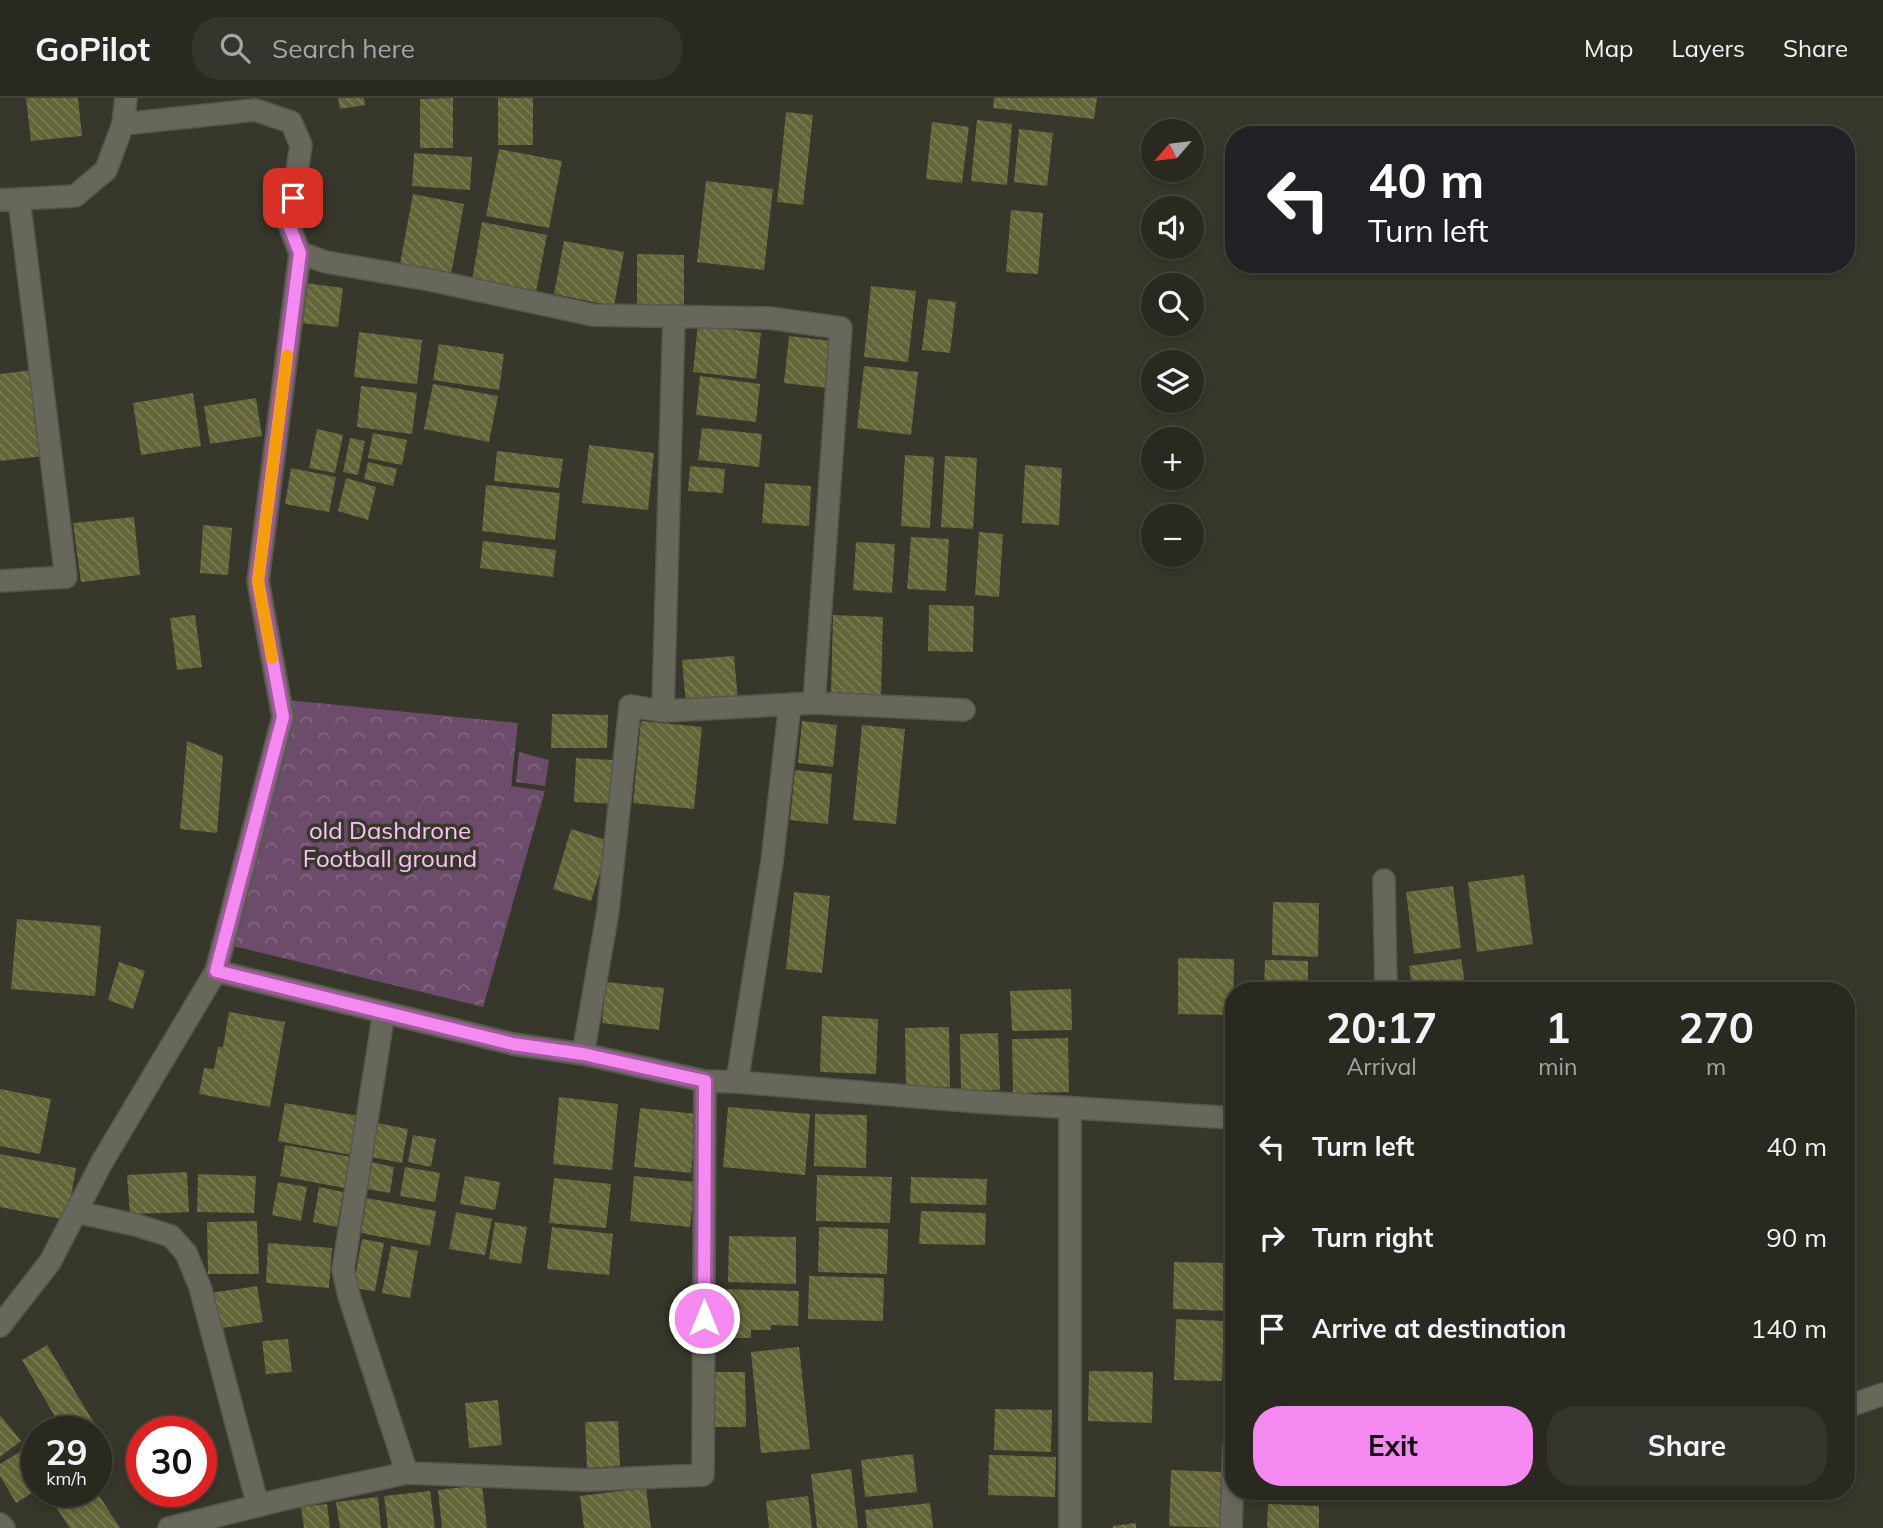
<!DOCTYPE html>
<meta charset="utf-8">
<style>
body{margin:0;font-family:Mulish,sans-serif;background:#35352d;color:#f1f3f6;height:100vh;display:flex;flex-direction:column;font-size:26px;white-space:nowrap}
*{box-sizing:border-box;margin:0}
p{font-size:23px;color:#a5a6a5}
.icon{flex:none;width:38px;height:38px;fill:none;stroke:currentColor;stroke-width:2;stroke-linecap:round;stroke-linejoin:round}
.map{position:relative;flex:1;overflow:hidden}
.sheet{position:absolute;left:1225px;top:884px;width:630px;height:518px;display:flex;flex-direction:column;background:#292920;border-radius:28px;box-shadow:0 4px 10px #0003,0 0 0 2px #45453e}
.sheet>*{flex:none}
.banner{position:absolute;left:1225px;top:28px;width:630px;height:147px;border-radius:28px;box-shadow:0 4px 10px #0003,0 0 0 2px #45453e;background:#202124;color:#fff;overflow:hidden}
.needle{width:46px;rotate:242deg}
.tools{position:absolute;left:1141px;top:21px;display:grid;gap:14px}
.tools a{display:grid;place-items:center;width:63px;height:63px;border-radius:50%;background:#292920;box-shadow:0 4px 10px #0003,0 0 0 2px #45453e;font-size:35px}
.speed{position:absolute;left:21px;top:1318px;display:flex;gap:14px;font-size:35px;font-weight:700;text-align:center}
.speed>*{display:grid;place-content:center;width:91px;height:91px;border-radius:50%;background:#292920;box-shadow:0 4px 10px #0003,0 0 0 2px #45453e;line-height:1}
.speed small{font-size:18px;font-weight:400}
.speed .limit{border:10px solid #d22;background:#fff;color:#111}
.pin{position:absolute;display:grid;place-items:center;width:60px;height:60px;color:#fff;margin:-30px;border-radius:14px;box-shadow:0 4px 10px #0006}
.me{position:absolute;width:77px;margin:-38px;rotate:0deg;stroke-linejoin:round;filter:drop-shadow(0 0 5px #0008)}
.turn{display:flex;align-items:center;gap:24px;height:147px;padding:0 28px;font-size:32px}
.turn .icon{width:91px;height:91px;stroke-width:2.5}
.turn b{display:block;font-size:49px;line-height:60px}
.eta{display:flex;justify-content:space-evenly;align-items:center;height:119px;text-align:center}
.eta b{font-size:42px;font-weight:700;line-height:49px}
.button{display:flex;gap:14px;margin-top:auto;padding:14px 28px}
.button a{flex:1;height:80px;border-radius:28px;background:#f489f0;color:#111;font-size:28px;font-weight:700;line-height:80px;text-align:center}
.button a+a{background:#35352d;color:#f1f3f6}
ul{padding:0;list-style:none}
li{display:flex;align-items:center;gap:21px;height:91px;padding:0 28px}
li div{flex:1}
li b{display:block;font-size:26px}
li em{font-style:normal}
header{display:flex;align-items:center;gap:42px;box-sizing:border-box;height:98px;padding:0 35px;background:#292920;border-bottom:2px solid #45453e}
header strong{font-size:33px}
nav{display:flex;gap:38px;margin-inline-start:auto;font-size:24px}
.search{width:490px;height:63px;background:#35352d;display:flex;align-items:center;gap:18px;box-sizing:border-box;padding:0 24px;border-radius:28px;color:#a5a6a5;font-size:26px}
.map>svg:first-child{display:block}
</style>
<header>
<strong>GoPilot</strong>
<div class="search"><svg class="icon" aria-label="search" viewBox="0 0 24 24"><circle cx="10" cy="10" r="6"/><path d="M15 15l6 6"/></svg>Search here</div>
<nav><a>Map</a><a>Layers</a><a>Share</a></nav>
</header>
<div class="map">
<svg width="1883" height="1430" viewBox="0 0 1883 1430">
<defs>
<pattern id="park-crowns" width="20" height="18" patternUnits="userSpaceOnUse" patternTransform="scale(1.75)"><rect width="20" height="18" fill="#6c4c6a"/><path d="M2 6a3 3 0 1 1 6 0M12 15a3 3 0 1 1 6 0" fill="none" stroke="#826680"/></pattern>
<pattern id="building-back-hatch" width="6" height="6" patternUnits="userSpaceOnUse" patternTransform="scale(1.75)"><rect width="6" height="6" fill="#636538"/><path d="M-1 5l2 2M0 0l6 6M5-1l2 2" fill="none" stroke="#7a7c55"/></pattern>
</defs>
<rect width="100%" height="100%" fill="#37372b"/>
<!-- park -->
<path fill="url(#park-crowns)" d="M288,602L518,625L511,688L545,693L483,909L229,847Z
M519,654L549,662L545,688L516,684Z"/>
<!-- building -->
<path fill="url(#building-back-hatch)" d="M26,0H78L82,38L31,43Z
M338,0H364L365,7L340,11Z
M453,0V50H420V1Z
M498,0H533V47H498Z
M994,0H1097L1094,21L993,10Z
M786,14L813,17L803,107L777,104Z
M977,22L1012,26L1007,87L971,83Z
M932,24L969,29L962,85L926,81Z
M1019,31L1053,35L1047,88L1014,84Z
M499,51L562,63L549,130L486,118Z
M414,55L472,59L470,92L412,88Z
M706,83L773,91L764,172L697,164Z
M413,96L464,106L451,176L400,166Z
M1011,112L1043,115L1038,176L1006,174Z
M482,124L547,137L536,194L472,182Z
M564,143L624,154L614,208L554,196Z
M637,156L684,157V208L637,207Z
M305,185L343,190L338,229L300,225Z
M871,188L916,193L908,264L864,259Z
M928,201L956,204L950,255L922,252Z
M698,227L761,235L756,281L693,274Z
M359,234L422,242L417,286L354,279Z
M789,238L832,243L827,290L784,285Z
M439,246L504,256L499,292L433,282Z
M864,268L918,274L911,337L857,330Z
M33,272L44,358L0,363V276Z
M700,278L760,286L756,324L696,317Z
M433,286L498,298L489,344L424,331Z
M361,288L417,295L412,336L357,329Z
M193,295L201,348L141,357L133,305Z
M256,300L262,338L210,346L204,308Z
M702,330L762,336L759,369L698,362Z
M317,331L343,337L335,375L309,370Z
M373,335L407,342L402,367L368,360Z
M350,340L365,343L358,377L343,374Z
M589,347L654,355L648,412L582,405Z
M497,353L563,361L559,390L494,383Z
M905,357L934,359L930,430L901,428Z
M945,358L977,360L973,431L941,429Z
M368,364L397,371L393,388L364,381Z
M1025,367L1062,370L1059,427L1022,425Z
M690,368L725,371L723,395L688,393Z
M291,370L336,379L329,414L285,406Z
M346,380L376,389L368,422L338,413Z
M765,385L811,388L809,428L762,425Z
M486,387L560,395L555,442L482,433Z
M134,419L140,477L81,484L73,425Z
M203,427L232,430L228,477L200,475Z
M979,434L1003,436L999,499L975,497Z
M911,439L949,441L946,493L907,491Z
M483,443L556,452L553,479L480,470Z
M856,444L895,446L892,495L853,492Z
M929,507L974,508L973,554L928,553Z
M195,517L202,569L177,572L170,520Z
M833,517L883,519L881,598L831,596Z
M734,558L738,602L686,607L682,562Z
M552,616L608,617L607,650H551Z
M641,623L702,629L694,711L633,705Z
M802,623L837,627L833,669L798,665Z
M862,627L905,631L896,726L853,722Z
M187,643L223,658L217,735L180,731Z
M576,660L613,662L612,706L574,704Z
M795,672L832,676L828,726L790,722Z
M571,731L610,743L591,803L553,791Z
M1524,777L1533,846L1477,854L1468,784Z
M1453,788L1461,850L1414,856L1406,794Z
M794,794L830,798L822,875L786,871Z
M1273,804L1319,805L1318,859L1272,857Z
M17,821L101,828L95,898L11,891Z
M1178,860L1234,861L1233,917L1178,916Z
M1461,861L1466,892H1413L1409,868Z
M1265,862L1308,863V892H1264Z
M119,864L145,873L133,911L108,902Z
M606,884L664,890L659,932L602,925Z
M1071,891L1072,932L1012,933L1010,893Z
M229,914L285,924L270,1009L199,996L204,970L214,971L218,949H223Z
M822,918L878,921L876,976L820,974Z
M949,929L950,989L906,990L905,930Z
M998,935L1000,992L961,993L960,936Z
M1068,940L1069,994L1013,995L1012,941Z
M0,991L51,1001L40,1056L0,1048Z
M559,999L618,1006L612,1072L553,1066Z
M285,1005L359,1018L351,1057L278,1043Z
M728,1009L810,1016L805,1077L723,1069Z
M640,1010L697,1016L691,1075L634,1069Z
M815,1016L867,1017L866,1070L814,1068Z
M372,1024L408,1031L402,1065L366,1058Z
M413,1037L436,1041L431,1069L408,1064Z
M285,1047L356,1060L350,1091L280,1078Z
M0,1056L76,1070L67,1122L0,1109Z
M366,1063L394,1069L390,1095L361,1090Z
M405,1069L440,1075L435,1104L400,1098Z
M187,1074L189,1114L130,1116L127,1077Z
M198,1076L256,1078L254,1115L197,1114Z
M817,1077L892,1079L890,1125L816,1123Z
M465,1078L500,1084L495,1112L460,1106Z
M634,1078L695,1084L690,1129L630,1123Z
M911,1079L987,1081L986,1107L910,1105Z
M554,1080L611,1086L606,1130L549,1125Z
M278,1084L307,1089L301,1123L272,1117Z
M319,1089L343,1094L337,1129L313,1124Z
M367,1100L436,1113L430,1148L361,1135Z
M921,1113L986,1115L985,1147L919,1146Z
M456,1114L492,1121L485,1157L449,1151Z
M257,1123L259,1176H208L207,1124Z
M495,1124L527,1129L521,1166L489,1161Z
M552,1129L613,1136L609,1177L547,1171Z
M819,1129L888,1131L887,1176L818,1174Z
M729,1138L796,1139V1186L728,1184Z
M362,1141L384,1145L375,1193L353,1190Z
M268,1145L332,1150L329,1190L266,1185Z
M391,1148L418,1153L410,1200L382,1195Z
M1174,1164L1230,1165L1229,1213L1173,1211Z
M809,1178L884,1180L883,1223L808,1221Z
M257,1188L263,1224L216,1231L210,1195Z
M719,1191L799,1193L798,1228L771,1227V1232H751V1240H718Z
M1176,1221L1224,1223L1222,1283L1174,1282Z
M288,1241L292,1274L266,1276L262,1243Z
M47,1247L103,1340L96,1344V1334H64L22,1262Z
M799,1249L810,1351L761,1355L751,1254Z
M1089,1273L1153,1274L1152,1325L1088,1323Z
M710,1274H745L746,1329H711Z
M498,1302L502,1347L469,1350L465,1305Z
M995,1311L1052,1312L1051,1354L994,1352Z
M0,1317L21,1343L0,1359Z
M618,1323L620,1368L587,1370L585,1324Z
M23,1352L37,1375V1392L16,1405L0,1378V1366Z
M913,1356L917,1394L865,1399L861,1362Z
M989,1357L1056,1359L1055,1399L988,1397Z
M851,1371L858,1430H817L811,1376Z
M1171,1372L1223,1374L1222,1430L1169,1428Z
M482,1387L487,1430H442L438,1392Z
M646,1390L651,1430H584L580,1398Z
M48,1393H96L120,1430H70L46,1394Z
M430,1393L435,1430H388L384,1398Z
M808,1398L812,1430H769L766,1403Z
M378,1399L381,1430H340L336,1404Z
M930,1405L933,1430H867L865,1412Z
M327,1406L330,1430H304L301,1409Z
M1268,1406L1319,1408V1430H1267Z
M1136,1425V1430H1113V1428Z"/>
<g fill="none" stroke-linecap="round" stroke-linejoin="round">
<defs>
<path id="street" d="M123,26L255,12L291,24L301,47L289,127L300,155L326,164L430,182L593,217L769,220L841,230L814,605
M0,102L75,98L106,72L123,26L126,0
M0,483L66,479L19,101
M663,613L814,605L964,612
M1384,782L1386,892
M216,873L283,619L258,483L300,155
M384,914L343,1172L349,1198L407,1375
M583,956L608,813L630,608L663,613L674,218
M737,984L772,764L790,606
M76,1114L136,1127L171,1138L186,1155L200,1189L258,1408
M0,1228L50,1164L102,1064L216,873L513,946L583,956L705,983L737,984L979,1004L1234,1020
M1846,1309L1883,1296
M0,1426L4,1430
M169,1430L280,1402L407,1375L588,1382L703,1377L705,983
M1070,1430V1010
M1231,1430L1234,1348"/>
</defs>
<!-- street casing -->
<use href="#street" stroke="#56574c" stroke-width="24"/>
<!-- street -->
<use href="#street" stroke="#67685b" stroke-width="21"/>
</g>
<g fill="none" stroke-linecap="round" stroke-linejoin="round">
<defs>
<path id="route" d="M293,100L289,127L300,155L258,483L283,619L216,873L513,946L583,956L705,983L704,1220"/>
</defs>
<!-- route casing -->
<use href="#route" stroke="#9f599c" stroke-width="18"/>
<!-- route -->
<use href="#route" stroke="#f489f0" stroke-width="12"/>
<!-- slow -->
<path stroke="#f59e0b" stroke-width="12" d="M272,560L258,483L287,258"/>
</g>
<g text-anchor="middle" stroke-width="7" stroke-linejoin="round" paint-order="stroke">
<!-- park labels -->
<g font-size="24" fill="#fbc2f7" stroke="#37372b">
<text x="390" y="741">old Dashdrone<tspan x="390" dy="28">Football ground</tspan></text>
</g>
</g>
</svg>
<div class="tools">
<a><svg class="needle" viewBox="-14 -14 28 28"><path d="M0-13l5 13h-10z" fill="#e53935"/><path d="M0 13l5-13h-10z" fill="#a5a6a5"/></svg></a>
<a><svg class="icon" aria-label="sound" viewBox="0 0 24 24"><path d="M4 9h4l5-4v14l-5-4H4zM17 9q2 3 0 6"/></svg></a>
<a><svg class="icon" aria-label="search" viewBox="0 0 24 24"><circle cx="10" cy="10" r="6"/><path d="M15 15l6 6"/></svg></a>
<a><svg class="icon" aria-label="layers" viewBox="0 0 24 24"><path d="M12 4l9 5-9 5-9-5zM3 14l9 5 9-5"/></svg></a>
<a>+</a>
<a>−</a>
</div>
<div class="speed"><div>29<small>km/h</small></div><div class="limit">30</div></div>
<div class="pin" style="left:293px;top:100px;background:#d93025"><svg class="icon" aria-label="arrive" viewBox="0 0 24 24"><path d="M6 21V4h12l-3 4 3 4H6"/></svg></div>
<svg class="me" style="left:704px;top:1220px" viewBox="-20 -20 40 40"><circle r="17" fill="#f489f0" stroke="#fff" stroke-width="3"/><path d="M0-11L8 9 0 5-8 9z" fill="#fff"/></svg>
<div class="banner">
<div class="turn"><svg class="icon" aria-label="left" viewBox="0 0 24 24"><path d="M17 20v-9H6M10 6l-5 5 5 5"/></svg><div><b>40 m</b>Turn left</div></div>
</div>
<section class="sheet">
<div class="eta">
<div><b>20:17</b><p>Arrival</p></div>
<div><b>1</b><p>min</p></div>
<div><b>270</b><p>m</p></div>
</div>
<ul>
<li><svg class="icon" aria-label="left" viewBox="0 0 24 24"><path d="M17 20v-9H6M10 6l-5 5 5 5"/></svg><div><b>Turn left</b></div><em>40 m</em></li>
<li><svg class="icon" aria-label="right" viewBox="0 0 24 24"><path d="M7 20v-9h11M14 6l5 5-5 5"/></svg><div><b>Turn right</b></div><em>90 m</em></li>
<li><svg class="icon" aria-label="arrive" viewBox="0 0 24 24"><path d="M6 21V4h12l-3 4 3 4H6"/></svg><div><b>Arrive at destination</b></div><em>140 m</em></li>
</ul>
<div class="button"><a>Exit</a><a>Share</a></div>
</section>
</div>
